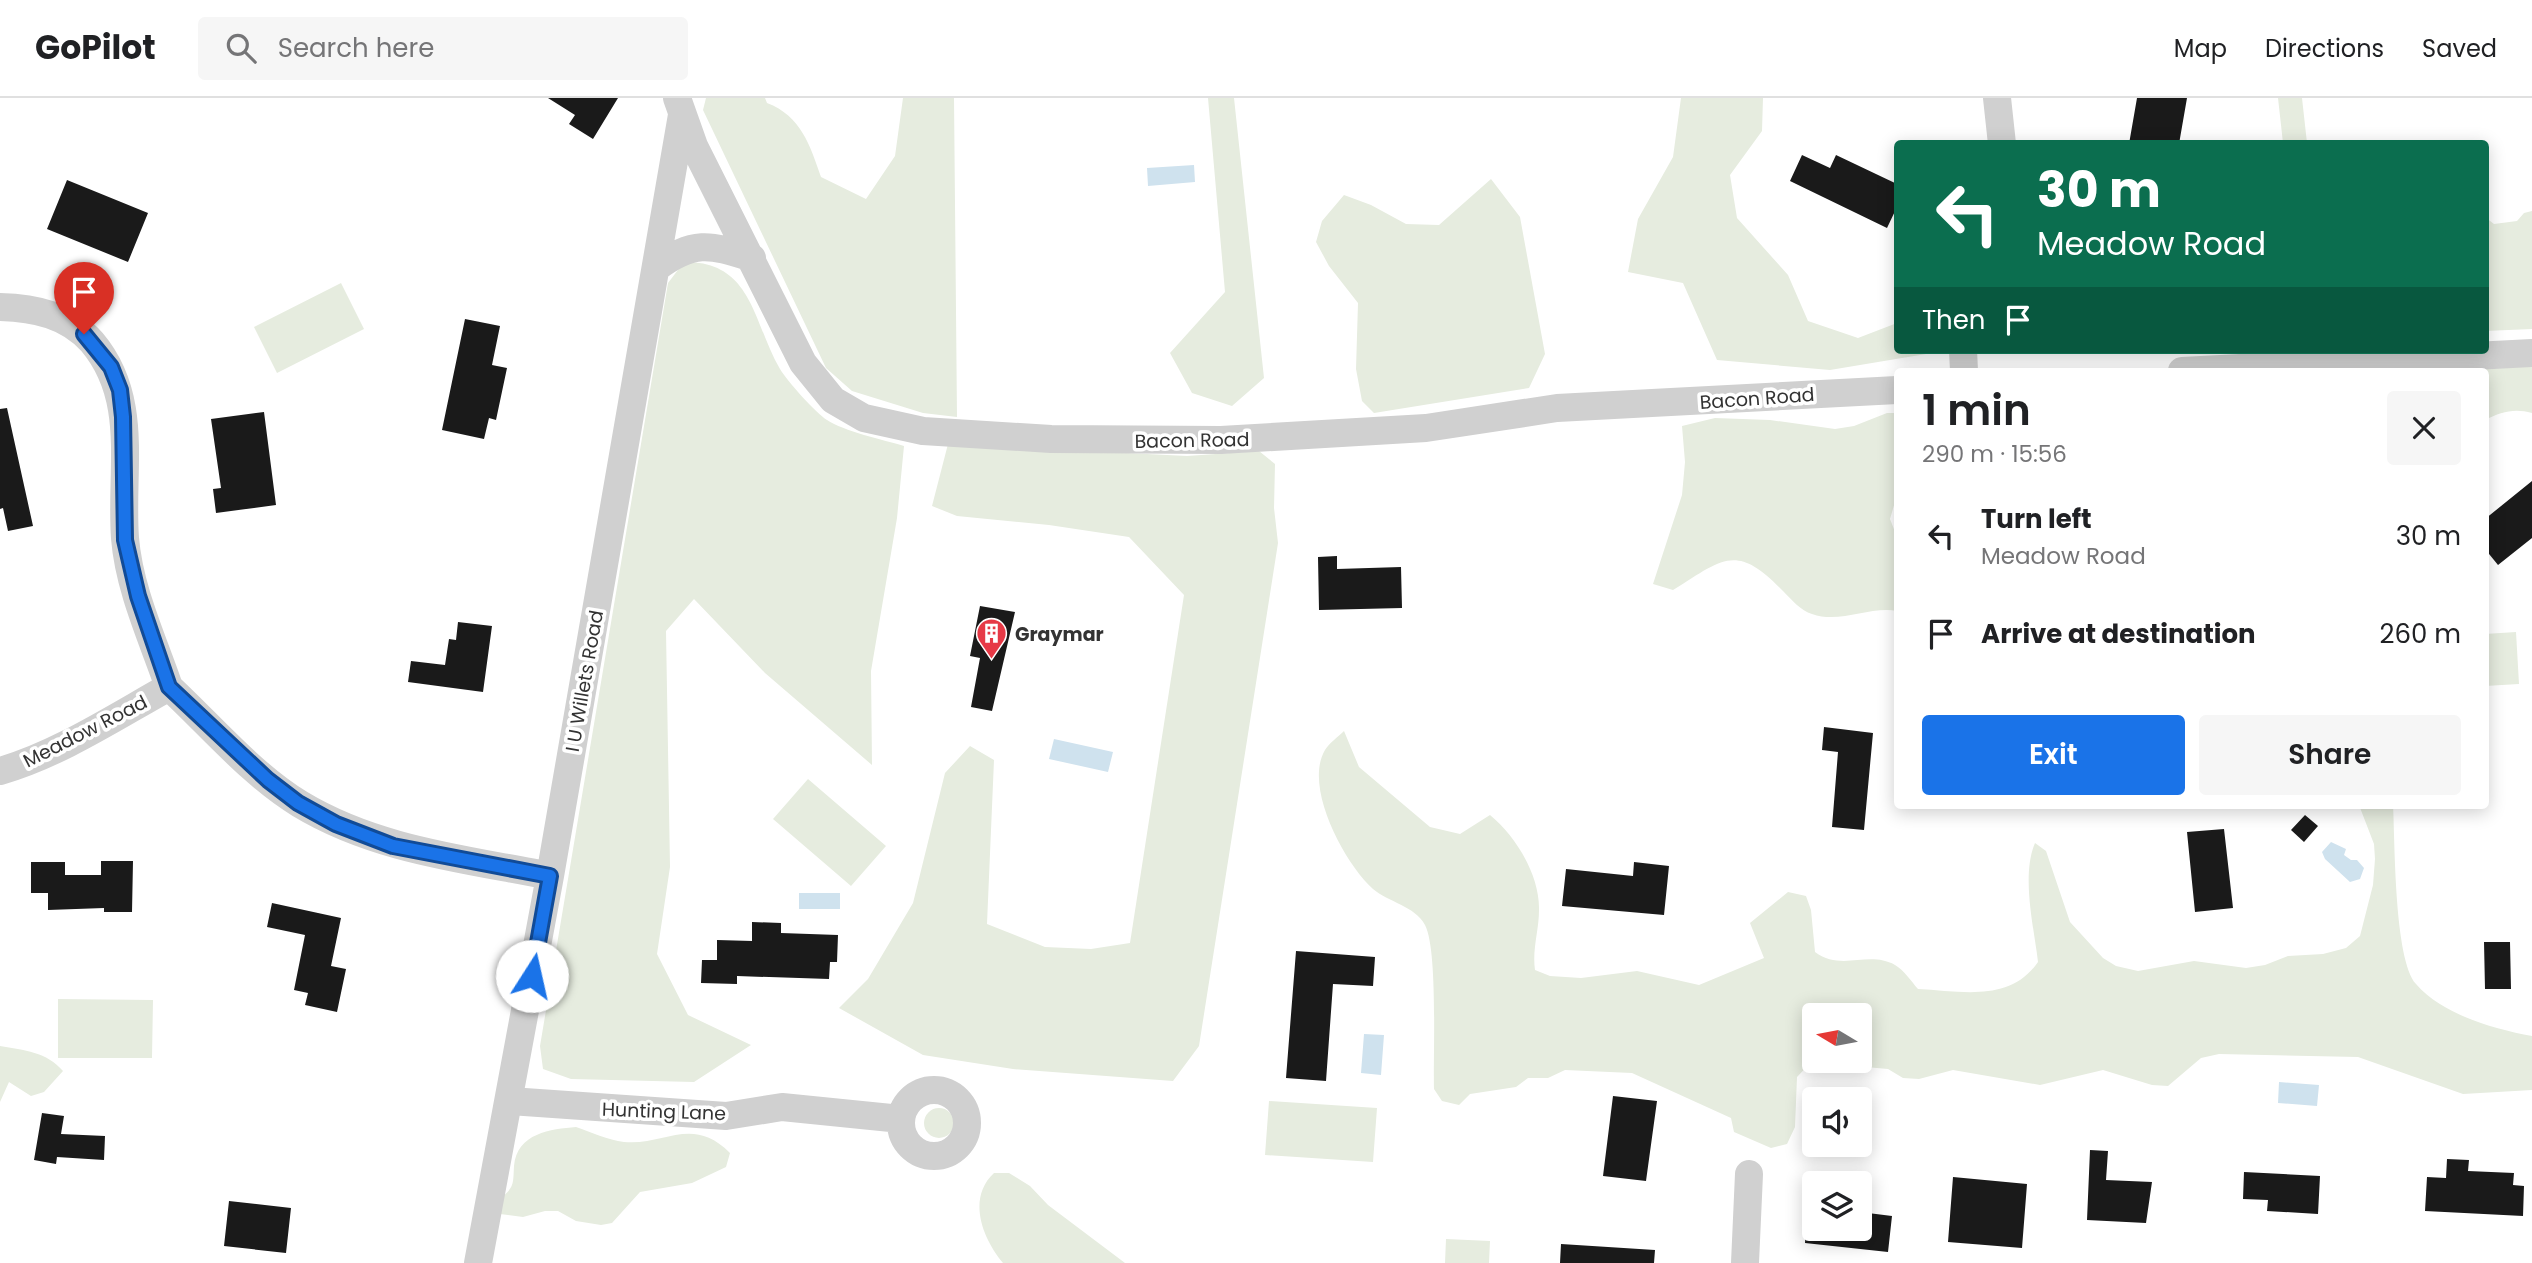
<!DOCTYPE html>
<meta charset="utf-8">
<style>
body{margin:0;font-family:Poppins,sans-serif;background:#f6f6f6;color:#202124;height:100vh;display:flex;flex-direction:column;font-size:26px;white-space:nowrap}
*{box-sizing:border-box;margin:0}
p{font-size:23px;color:#757577}
.icon{flex:none;width:38px;height:38px;fill:none;stroke:currentColor;stroke-width:2;stroke-linecap:round;stroke-linejoin:round}
.map{position:relative;flex:1;overflow:hidden}
.side{position:absolute;left:1894px;top:270px;width:595px;height:441px;display:flex;flex-direction:column;background:#fff;border-radius:7px;box-shadow:0 4px 18px #0003}
.side>*{flex:none}
.guide{position:absolute;left:1894px;top:42px;width:595px;height:214px;border-radius:7px;box-shadow:0 4px 18px #0003;background:#0b6e4f;color:#fff;overflow:hidden}
.needle{width:46px;rotate:280deg}
.buttons{position:absolute;left:1802px;top:905px;display:grid;gap:14px}
.buttons a{display:grid;place-items:center;width:70px;height:70px;border-radius:7px;background:#fff;box-shadow:0 4px 18px #0003;font-size:35px}
.pin{position:absolute;display:grid;place-items:center;width:60px;height:60px;color:#fff;margin:-72px -30px;border-radius:50% 50% 50% 0;rotate:-45deg;box-shadow:0 0 7px #0007}
.pin .icon{rotate:45deg}
.me{position:absolute;width:77px;margin:-38px;rotate:10deg;stroke-linejoin:round;filter:drop-shadow(0 0 5px #0008)}
.turn{display:flex;align-items:center;gap:24px;height:147px;padding:0 28px;font-size:32px}
.turn .icon{width:91px;height:91px;stroke-width:2.5}
.turn b{display:block;font-size:49px;line-height:60px}
.then{display:flex;align-items:center;height:66px;padding:0 28px;background:#0003;gap:14px;font-size:26px}
.round{display:grid;place-items:center;flex:none;width:74px;height:74px;border-radius:7px;background:#f6f6f6}
.headline{display:flex;align-items:center;justify-content:space-between;height:119px;padding:0 28px}
h1{font-size:42px;font-weight:600;line-height:52px}
.action{display:flex;gap:14px;margin-top:auto;padding:14px 28px}
.action a{flex:1;height:80px;border-radius:7px;background:#1a73e8;color:#fff;font-size:28px;font-weight:600;line-height:80px;text-align:center}
.action a+a{background:#f6f6f6;color:#202124}
ul{padding:0;list-style:none}
li{display:flex;align-items:center;gap:21px;height:98px;padding:0 28px}
li div{flex:1}
li b{display:block;font-size:26px}
li em{font-style:normal}
header{display:flex;align-items:center;gap:42px;box-sizing:border-box;height:98px;padding:0 35px;background:#fff;border-bottom:2px solid #e0e0e0}
header strong{font-size:33px}
nav{display:flex;gap:38px;margin-inline-start:auto;font-size:24px}
.search{width:490px;height:63px;background:#f6f6f6;display:flex;align-items:center;gap:18px;box-sizing:border-box;padding:0 24px;border-radius:7px;color:#757577;font-size:26px}
.map>svg:first-child{display:block}
</style>
<header>
<strong>GoPilot</strong>
<div class="search"><svg class="icon" aria-label="search" viewBox="0 0 24 24"><circle cx="10" cy="10" r="6"/><path d="M15 15l6 6"/></svg>Search here</div>
<nav><a>Map</a><a>Directions</a><a>Saved</a></nav>
</header>
<div class="map">
<svg width="2532" height="1165" viewBox="0 0 2532 1165">
<rect width="100%" height="100%" fill="#fff"/>
<!-- green -->
<path fill="#e6ecdf" d="M706,0H765L767,5C801,18 810,47 821,79L866,101L895,58L903,0H954L957,319L923,315L852,293L826,270L703,12Z
M1208,0H1234L1264,280L1232,308L1192,295L1170,255L1225,194Z
M1681,0H1763L1762,33L1730,77L1737,120L1788,177L1808,223L1858,240L1897,225V252H1950L1830,272L1717,262L1683,185L1628,174L1638,121L1673,59Z
M2278,0H2302L2307,45H2283Z
M1491,81L1520,119L1545,256L1529,290L1374,315L1362,303L1356,271L1358,205L1329,168L1316,144L1322,123L1344,97L1371,107L1406,126L1439,127Z
M2532,113V231L2485,233V119L2494,126L2517,123L2524,115Z
M684,164C753,163 753,225 780,271C787,283 816,315 827,322C843,333 884,342 904,348L897,420L871,573L872,667L765,575L694,501L666,533L670,769L657,856L688,917L751,947L694,984L571,981L543,971L540,948L668,185Z
M341,185L364,231L277,275L254,229Z
M2498,269H2532V315C2514,310 2501,314 2485,322V273H2468Z
M1887,315H1897V397L1890,421L1897,439V513C1870,508 1840,526 1812,516C1801,513 1791,501 1783,493C1736,444 1723,461 1673,492L1653,486L1682,397L1685,364L1682,328L1715,320L1770,322L1835,331L1854,328Z
M948,346L1187,358L1259,353L1275,366L1274,410L1278,445L1199,948L1173,983L1013,971L923,957L839,910L868,881L913,805L945,675L970,648L994,662L987,826L1045,849L1091,851L1130,845L1184,497L1129,439L1049,427L957,418L932,408Z
M2516,534L2519,586L2485,588V536Z
M1344,633L1359,669L1430,729L1460,736L1490,717C1516,738 1540,778 1539,812C1539,833 1532,851 1535,872L1550,878L1581,880L1637,873L1699,887L1764,860L1750,825L1788,794L1806,798L1811,812L1815,854C1842,874 1868,852 1895,867C1904,872 1911,883 1918,891C1961,893 2010,905 2038,864C2034,829 2021,778 2035,745L2046,753L2070,824L2103,860L2116,868L2138,873L2194,863L2246,870L2265,867L2288,858L2323,856L2346,850L2360,838L2373,787L2375,761L2374,746L2359,707H2393C2395,744 2394,861 2416,886C2443,917 2494,931 2532,938V992L2463,996L2358,959L2219,956L2201,960L2168,988L2152,987L2103,972L2040,987L1953,972L1919,981L1903,980L1888,971L1854,968L1838,963L1860,962V917H1815V960L1797,979L1795,1029L1787,1046L1771,1050L1734,1034L1731,1020L1632,975L1565,972L1548,980H1528L1516,989L1470,996L1459,1007L1442,1003L1434,991C1433,957 1438,852 1425,827C1415,808 1388,804 1373,791C1345,766 1303,689 1325,652C1329,645 1338,639 1344,633Z
M808,681L886,748L851,788L773,721Z
M58,901L153,902L152,960H58Z
M0,948C24,952 47,954 63,973L44,994L31,998L9,984L0,1004Z
M1269,1003L1377,1010L1373,1064L1265,1057Z
M924 1025a15 15 0 1 1 30 0a15 15 0 1 1-30 0Z
M576,1029C591,1034 608,1042 624,1044C665,1048 692,1017 730,1055L726,1069L692,1085L640,1094L612,1125L601,1127L576,1123L558,1113H545L523,1119L500,1116L503,1098C515,1089 513,1082 514,1068C517,1035 551,1031 576,1029Z
M994,1075H1009L1030,1088L1048,1107L1125,1165H1003C982,1140 967,1100 994,1075Z
M1446,1141L1490,1143L1489,1165H1445Z"/>
<!-- water -->
<path fill="#cfe2ee" d="M1194,67L1195,84L1148,88L1147,70Z
M1054,641L1113,654L1108,674L1049,661Z
M2331,744L2346,751L2344,757L2351,762H2357L2364,770L2360,781L2350,784L2325,761L2322,754Z
M799,795H840V811H799Z
M1364,936L1384,937L1381,977L1361,975Z
M2279,984L2319,987L2317,1008L2278,1005Z"/>
<!-- building -->
<path fill="#1a1a1a" d="M548,0H618L593,41L569,26L575,17Z
M2137,0H2187L2179,46H2129Z
M1802,57L1830,70L1836,57L1897,86V109L1887,130L1790,83Z
M67,82L148,115L128,164L47,131Z
M465,221L500,228L492,267L507,270L496,322L489,320L484,341L442,332Z
M7,310L33,428L8,433L3,410L0,411V311Z
M264,314L276,407L216,415L213,391L221,390L211,321Z
M2532,383V440L2498,467L2485,451V421Z
M1337,458V471L1401,469L1402,510L1319,512L1318,459Z
M980,508L1015,514L992,613L971,609L980,560L970,558Z
M458,524L492,528L483,594L408,584L411,563L445,567L449,541L456,542Z
M1824,629L1873,635L1864,732L1832,729L1838,654L1822,652Z
M2305,717L2318,728L2304,744L2291,732Z
M2224,731L2233,810L2195,814L2187,734Z
M101,763H133L132,814H104V810L48,812V795H31V764H65V777H101Z
M1634,764L1669,768L1664,817L1562,808L1566,771L1633,778Z
M272,805L341,820L331,868L346,871L337,914L305,907L308,895L294,892L305,837L267,829Z
M752,824L781,825V835L838,837L837,864H830L829,881L737,878V886L701,885L702,862H717V842L752,843Z
M2484,844H2510L2511,891H2485Z
M1296,853L1375,859L1373,888L1333,886L1326,983L1286,980Z
M1613,998L1657,1003L1646,1083L1603,1078Z
M42,1015L64,1018L61,1036L105,1038L104,1062L57,1059L56,1066L34,1062Z
M2090,1052L2108,1053L2106,1082L2152,1084L2146,1125L2087,1122Z
M2447,1061L2469,1062L2468,1073L2514,1075L2513,1087L2524,1088L2523,1118L2425,1113L2427,1079L2446,1080Z
M2244,1074L2320,1078L2318,1116L2267,1113L2268,1102L2243,1101Z
M1953,1079L2027,1086L2022,1150L1948,1144Z
M229,1103L291,1110L286,1155L224,1148Z
M1860,1114L1892,1118L1888,1154L1805,1145L1806,1130H1860Z
M1561,1146L1655,1152L1654,1165H1560Z"/>
<g fill="none" stroke-linecap="round" stroke-linejoin="round">
<!-- minor -->
<path stroke="#d0d0d0" stroke-width="28" d="M677,0L694,48L803,265L833,302L864,320L923,333L1051,341L1221,342L1426,330L1557,310L1897,292
M1997,0L2002,46
M656,170C693,142 709,146 752,160
M0,209C35,210 68,217 92,244C140,301 120,371 125,440C129,491 153,542 169,589C115,619 59,656 0,673
M1963,252L1964,273
M2182,273L2532,255
M169,589C211,628 251,676 300,706C376,752 465,761 550,778
M901 1025a33 33 0 1 1 66 0a33 33 0 1 1-66 0Z
M510,1003L726,1018L782,1009L901,1021
M478,1165L550,778L682,17
M1745,1165L1749,1076"/>
</g>
<g fill="none" stroke-linecap="round" stroke-linejoin="round">
<defs>
<path id="route" d="M84,236L111,269L120,292L123,319L125,442L138,498L169,589L268,682L298,705L336,726L393,748L550,778L532,878"/>
</defs>
<!-- route casing -->
<use href="#route" stroke="#114b97" stroke-width="18"/>
<!-- route -->
<use href="#route" stroke="#1a73e8" stroke-width="12"/>
</g>
<!-- icons -->
<defs>
<symbol id="building-pin" viewBox="-11 -11 22 30"><path d="M0 17L-7.5 6A9.5 9.5 0 1 1 7.5 6Z" fill="#e63946" stroke="#fff"/><path d="M-4-6H4V6H1V3H-1V6H-4ZM-2.5-4.3h1.7v1.8h-1.7ZM.8-4.3h1.7v1.8H.8ZM-2.5-1h1.7V.8h-1.7ZM.8-1h1.7V.8H.8Z" fill="#fff"/></symbol>
</defs>
<g fill-rule="evenodd">
<use href="#building-pin" x="974" y="518" width="35" height="47"/>
</g>
<g text-anchor="middle" stroke-width="7" stroke-linejoin="round" paint-order="stroke">
<!-- street labels -->
<g font-size="19" fill="#333" stroke="#fff">
<text transform="translate(1757 300) rotate(-4)" y="7">Bacon Road</text>
<text transform="translate(1192 342) rotate(-1)" y="7">Bacon Road</text>
<text transform="translate(584 583) rotate(-80)" y="7">I U Willets Road</text>
<text transform="translate(85 633) rotate(-27)" y="7">Meadow Road</text>
<text transform="translate(664 1013) rotate(2)" y="7">Hunting Lane</text>
</g>
<!-- poi labels -->
<g font-size="19" font-weight="bold" fill="#333" stroke="#fff" text-anchor="start">
<text x="1015" y="543">Graymar</text>
</g>
</g>
</svg>
<div class="buttons">
<a><svg class="needle" viewBox="-14 -14 28 28"><path d="M0-13l5 13h-10z" fill="#e53935"/><path d="M0 13l5-13h-10z" fill="#757577"/></svg></a>
<a><svg class="icon" aria-label="sound" viewBox="0 0 24 24"><path d="M4 9h4l5-4v14l-5-4H4zM17 9q2 3 0 6"/></svg></a>
<a><svg class="icon" aria-label="layers" viewBox="0 0 24 24"><path d="M12 4l9 5-9 5-9-5zM3 14l9 5 9-5"/></svg></a>
</div>
<div class="pin" style="left:84px;top:236px;background:#d93025"><svg class="icon" aria-label="arrive" viewBox="0 0 24 24"><path d="M6 21V4h12l-3 4 3 4H6"/></svg></div>
<svg class="me" style="left:532px;top:878px" viewBox="-20 -20 40 40"><circle r="19" fill="#fff"/><path d="M0-13L10 11 0 6-10 11z" fill="#1a73e8"/></svg>
<div class="guide">
<div class="turn"><svg class="icon" aria-label="left" viewBox="0 0 24 24"><path d="M17 20v-9H6M10 6l-5 5 5 5"/></svg><div><b>30 m</b>Meadow Road</div></div>
<div class="then">Then<svg class="icon" aria-label="arrive" viewBox="0 0 24 24"><path d="M6 21V4h12l-3 4 3 4H6"/></svg></div>
</div>
<section class="side">
<div class="headline"><div><h1>1 min</h1><p>290 m · 15:56</p></div><a class="round"><svg class="icon" aria-label="close" viewBox="0 0 24 24"><path d="M6 6l12 12M18 6L6 18"/></svg></a></div>
<ul>
<li><svg class="icon" aria-label="left" viewBox="0 0 24 24"><path d="M17 20v-9H6M10 6l-5 5 5 5"/></svg><div><b>Turn left</b><p>Meadow Road</p></div><em>30 m</em></li>
<li><svg class="icon" aria-label="arrive" viewBox="0 0 24 24"><path d="M6 21V4h12l-3 4 3 4H6"/></svg><div><b>Arrive at destination</b></div><em>260 m</em></li>
</ul>
<div class="action"><a>Exit</a><a>Share</a></div>
</section>
</div>
